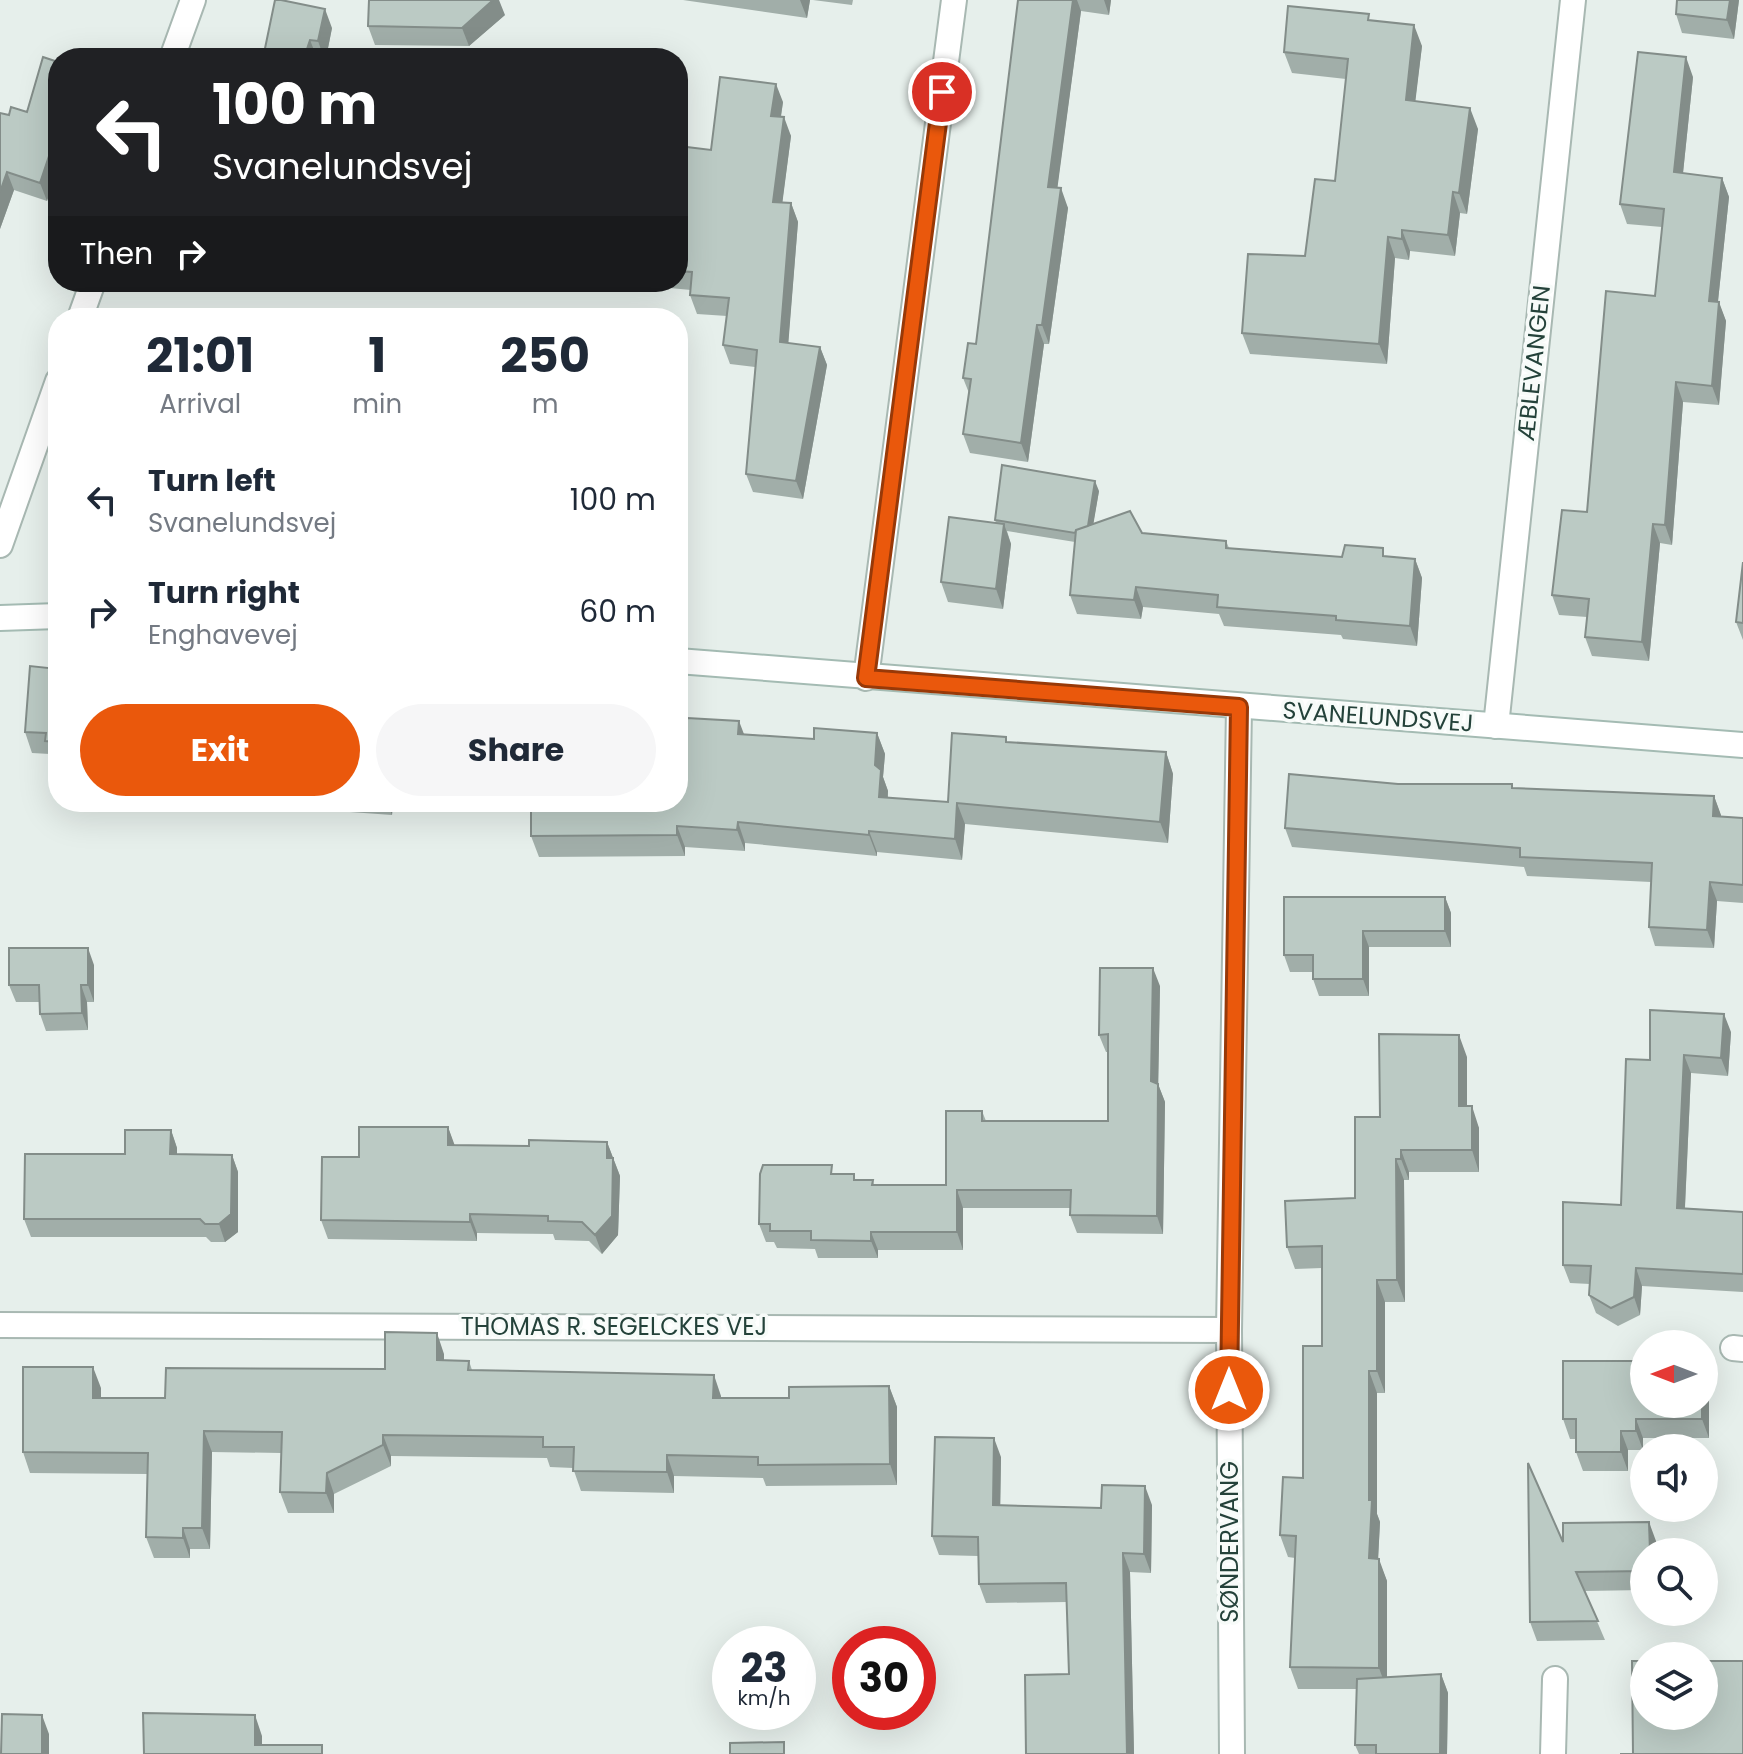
<!DOCTYPE html>
<meta charset="utf-8">
<style>
body{margin:0;font-family:Poppins,sans-serif;background:#f6f6f7;color:#1f2937;height:100vh;display:flex;flex-direction:column;font-size:30px;white-space:nowrap}
*{box-sizing:border-box;margin:0}
p{font-size:26px;color:#747a83}
.icon{flex:none;width:44px;height:44px;fill:none;stroke:currentColor;stroke-width:2;stroke-linecap:round;stroke-linejoin:round}
.map{position:relative;flex:1;overflow:hidden}
.sheet{position:absolute;left:48px;top:308px;width:640px;height:504px;display:flex;flex-direction:column;background:#fff;border-radius:32px;box-shadow:0 8px 32px #0002}
.sheet>*{flex:none}
.banner{position:absolute;left:48px;top:48px;width:640px;height:244px;border-radius:32px;box-shadow:0 8px 32px #0002;background:#202124;color:#fff;overflow:hidden}
.needle{width:52px;rotate:270deg}
.controls{position:absolute;left:1630px;top:1330px;display:grid;gap:16px}
.controls a{display:grid;place-items:center;width:88px;height:88px;border-radius:50%;background:#fff;box-shadow:0 8px 32px #0002;font-size:40px}
.speed{position:absolute;left:712px;top:1626px;display:flex;gap:16px;font-size:40px;font-weight:700;text-align:center}
.speed>*{display:grid;place-content:center;width:104px;height:104px;border-radius:50%;background:#fff;box-shadow:0 8px 32px #0002;line-height:1}
.speed small{font-size:20px;font-weight:400}
.speed .limit{border:12px solid #d22;background:#fff;color:#111}
.pin{position:absolute;display:grid;place-items:center;width:68px;height:68px;color:#fff;margin:-34px;border:4px solid #fff;border-radius:50%;box-shadow:0 2px 8px #0007}
.me{position:absolute;width:88px;margin:-44px;rotate:0deg;stroke-linejoin:round;filter:drop-shadow(0 0 6px #0008)}
.turn{display:flex;align-items:center;gap:28px;height:168px;padding:0 32px;font-size:36px}
.turn .icon{width:104px;height:104px;stroke-width:2.5}
.turn b{display:block;font-size:56px;line-height:68px}
.then{display:flex;align-items:center;height:76px;padding:0 32px;background:#0003;gap:16px;font-size:30px}
.eta{display:flex;justify-content:space-evenly;align-items:center;height:136px;text-align:center}
.eta b{font-size:48px;font-weight:700;line-height:56px}
.cta{display:flex;gap:16px;margin-top:auto;padding:16px 32px}
.cta a{flex:1;height:92px;border-radius:48px;background:#ea580c;color:#fff;font-size:32px;font-weight:700;line-height:92px;text-align:center}
.cta a+a{background:#f6f6f7;color:#1f2937}
ul{padding:0;list-style:none}
li{display:flex;align-items:center;gap:24px;height:112px;padding:0 32px}
li div{flex:1}
li b{display:block;font-size:30px}
li em{font-style:normal}
.map>svg:first-child{display:block}
</style>
<div class="map">
<svg width="1743" height="1754" viewBox="0 0 1743 1754">
<rect width="100%" height="100%" fill="#e6efeb"/>
<g fill="none" stroke-linecap="round" stroke-linejoin="round">
<defs>
<path id="street" d="M172,58L193,0
M80,318L93,282
M0,545L58,381
M866,678L954,0
M1496,726L1573,0
M0,1325L1229,1330
M1733,1348L1743,1349
M1232,1754L1229,1330L1239,707
M1553,1754L1555,1679"/>
<path id="secondary" d="M0,618L58,616
M678,661L1743,745"/>
</defs>
<!-- street casing -->
<use href="#street" stroke="#a8b8b2" stroke-width="28"/>
<!-- secondary casing -->
<use href="#secondary" stroke="#a4bbb3" stroke-width="28"/>
<!-- street -->
<use href="#street" stroke="#fff" stroke-width="24"/>
<!-- secondary -->
<use href="#secondary" stroke="#fff" stroke-width="24"/>
</g>
<!-- wall -->
<path fill="#a1aea9" d="M683,0H810L807,18Z
M813,0H853L852,5Z
M1018,0H1111L1109,15L1081,11L1057,188L1068,208L1049,344H1044L1028,462L970,453L963,434L969,393L963,378L976,344Z
M1739,0L1734,39L1682,33L1676,14Z
M505,15L469,46L375,45L368,26Z
M1371,20L1422,46L1415,101L1478,129L1467,214L1460,213L1455,256L1410,251L1409,260L1395,258L1387,364L1250,354L1242,333L1305,256L1335,181L1346,79L1292,73L1284,52Z
M332,28L326,58H263Z
M58,62V167L47,201L14,190L0,229L9,115L27,112Z
M1693,77L1683,173L1722,178L1729,197L1718,301L1726,321L1719,405L1683,402L1672,545L1660,543L1649,661L1592,656L1585,637L1587,617L1559,615L1552,595L1587,512L1655,296L1662,227L1627,224L1620,204Z
M783,102L781,117L791,136L782,203H791L798,222L788,343L820,347L827,365L803,499L753,492L746,474L755,367L730,364L723,345L727,316L697,314L690,295L691,290L659,287L657,282H678V146L711,150Z
M1099,491L1093,524L1142,533L1226,541L1229,548L1342,557L1386,556L1415,559L1422,578L1417,646L1343,639L1341,635L1224,626L1219,614L1143,607L1141,619L1077,614L1070,595L1075,542L1007,531L1011,544L1003,609L948,602L941,582L996,523L995,520Z
M1743,562V640L1736,622Z
M58,660V763H53L50,754L32,753L25,732L57,669Z
M877,733L885,754L883,777L888,791V798L948,802L1008,742L1166,752L1173,774L1168,843L965,824L962,860L877,852V856L745,843V851L685,847V856L539,857L531,836V811L471,806L469,802H678L744,734L814,739Z
M1398,784L1714,796L1721,816L1743,818V903L1717,901L1714,948L1655,946L1649,927L1651,882L1527,876L1524,867L1292,847L1285,828Z
M304,802H393L392,815L336,811L334,805Z
M1445,897L1451,913V947H1369V996H1319L1313,979V972H1290L1284,955Z
M94,965V1002H87L88,1030L46,1031L40,1014V1002H16L9,985Z
M1160,986L1158,1084L1165,1102L1163,1234L1077,1233L1070,1215L1071,1208H963V1250H878V1258H818L815,1249L777,1248L774,1242H766L759,1224L835,1174L856,1180H873L874,1185H946L982,1111L986,1121H1108V1052H1106L1099,1035Z
M1731,1032L1728,1076L1691,1073L1685,1208L1743,1212V1292L1642,1286L1640,1315L1618,1326L1596,1313L1589,1295L1590,1284L1570,1283L1563,1265L1621,1205L1650,1060Z
M1467,1057V1106L1479,1128V1172H1409V1180H1404L1405,1302H1385V1393H1377V1514L1380,1522L1378,1559L1387,1581V1677L1441,1674L1448,1693L1447,1754H1359L1355,1745L1357,1689H1298L1290,1667L1295,1558L1288,1557L1280,1535L1303,1478L1322,1346V1268L1295,1269L1287,1247L1355,1198Z
M448,1127L454,1145L529,1146L607,1142L620,1176L618,1235L602,1254L589,1241L555,1240L553,1234L477,1233V1241L328,1239L321,1220L359,1157Z
M171,1130L177,1148V1154L232,1155L238,1172V1232L225,1242H211L206,1237H31L24,1219L125,1154Z
M444,1354V1360L469,1361L472,1370L721,1396V1398H789L889,1386L897,1407V1485L766,1486L763,1478L674,1476V1493L581,1491L573,1468L550,1467L547,1458L391,1456V1466L334,1494V1513H288L280,1492L281,1453L212,1452L210,1549H190V1558H154L146,1537L147,1474L30,1473L23,1452L101,1388V1398H165L385,1369Z
M1709,1380V1438H1643V1450H1628V1471H1583L1576,1452V1439H1570L1563,1419Z
M1001,1457L1000,1505L1101,1508L1152,1505L1151,1573L1130,1572L1134,1754H1026L1069,1674L1067,1602L986,1603L979,1584L978,1556L939,1555L932,1536Z
M1656,1541V1552H1644V1590L1584,1591L1605,1640L1537,1641L1530,1622L1563,1542Z"/>
<!-- shaded-wall -->
<path fill="#838d89" d="M493,0H499L505,15L469,46L462,28Z
M800,0H810L807,18Z
M1073,0H1077L1081,11L1055,206L1048,187Z
M1104,0H1111L1109,15Z
M1730,0H1739L1734,39L1727,20Z
M325,9L332,28L326,58H324L318,41Z
M1414,25L1422,46L1413,121L1406,100Z
M310,40L317,58H304Z
M1686,57L1693,77L1681,192L1674,172Z
M776,84L783,102L778,134L771,116Z
M1470,108L1478,129L1467,214L1459,193Z
M784,117L791,136L780,221L773,202Z
M58,129V167L47,201L40,183Z
M7,172L14,190L0,229V192Z
M1722,178L1729,197L1716,320L1709,301Z
M1061,188L1068,208L1049,344L1042,325Z
M1453,192L1460,213L1455,256L1448,235Z
M791,203L798,222L787,360L780,342Z
M1402,230L1410,251L1409,260L1402,239Z
M1388,237L1395,258L1387,364L1379,344Z
M1719,302L1726,321L1719,405L1712,386Z
M1037,325L1044,344L1028,462L1021,443Z
M820,347L827,365L803,499L796,481Z
M1676,382L1683,402L1672,545L1665,525Z
M1095,481L1099,491L1090,544L1087,534Z
M1004,524L1011,544L1003,609L996,589Z
M1653,524L1660,543L1649,661L1642,642Z
M1415,559L1422,578L1417,646L1410,626Z
M1136,587L1143,607L1141,619L1134,600Z
M739,721L747,742L738,734Z
M877,733L885,754L883,777L888,791L886,819L879,797L875,765Z
M1166,752L1173,774L1168,843L1160,822Z
M1714,796L1721,815L1720,834L1713,816Z
M387,802H393L392,815Z
M957,803L965,824L962,860L955,839Z
M738,822L745,843V851L737,830Z
M677,826L685,847V856L677,835Z
M869,831L877,852V856L869,835Z
M1710,882L1717,901L1714,948L1707,930Z
M1445,897L1451,913V947L1445,931Z
M1363,931L1369,947V996L1363,979Z
M88,948L94,965V1002L88,985Z
M1153,968L1160,986L1158,1098L1151,1081Z
M81,985L87,1002L88,1030L82,1013Z
M1724,1014L1731,1032L1728,1076L1721,1058Z
M1459,1035L1467,1057V1128L1459,1106Z
M1684,1055L1691,1073L1684,1226L1677,1208Z
M1158,1084L1165,1102L1163,1234L1157,1216Z
M1472,1106L1479,1128V1172L1472,1150Z
M448,1127L455,1146L448,1145Z
M171,1130L177,1148V1171L170,1154Z
M607,1142L620,1176L618,1235L602,1254L595,1235L607,1158Z
M1401,1150L1409,1172V1180L1401,1159Z
M232,1155L238,1172V1232L225,1242L219,1224Z
M1396,1159L1404,1180L1405,1302L1397,1280Z
M957,1190L963,1208V1250L957,1232Z
M470,1214L477,1233V1241L470,1222Z
M871,1232L878,1250V1258L871,1241Z
M1636,1268L1642,1286L1640,1315L1634,1297Z
M1377,1280L1385,1302V1393L1377,1371Z
M437,1333L444,1354V1381L437,1360Z
M93,1367L101,1388V1419L93,1398Z
M1704,1367L1709,1380V1438L1702,1419V1404H1704Z
M1369,1371L1377,1393V1514L1380,1522L1377,1580L1369,1558Z
M714,1375L721,1396V1419L713,1398Z
M889,1386L897,1407V1485L890,1464Z
M1636,1419L1643,1438V1450L1636,1431Z
M204,1431L212,1452L210,1549L202,1528Z
M1621,1431L1628,1450V1471L1621,1452Z
M383,1435L391,1456V1466L383,1445Z
M994,1438L1001,1457L1000,1524L993,1505Z
M667,1455L674,1476V1493L667,1472Z
M327,1473L334,1494V1513L326,1493Z
M1145,1486L1152,1505L1151,1573L1144,1554Z
M1649,1522L1656,1541V1552H1650Z
M183,1528L190,1549V1558L183,1538Z
M1123,1553L1130,1572L1134,1754H1127Z
M1379,1559L1387,1581V1690L1379,1668Z
M1441,1674L1448,1693L1447,1754H1440Z
M42,1715L49,1734V1754H42Z
M255,1715L262,1736V1754L255,1745Z"/>
<!-- building -->
<path fill="#bbcac4" stroke="#838d89" stroke-width="2" d="M275,0H281L325,9L318,41L310,40L304,58H263Z
M369,0H493L462,28L368,26Z
M1018,0H1073L1048,187L1061,188L1042,325H1037L1021,443L963,434L971,379L963,378L968,343L976,344Z
M1677,0H1730L1727,20L1676,14Z
M1288,6L1369,14L1368,20L1414,25L1406,100L1470,108L1459,193L1453,192L1448,235L1402,230V239L1388,237L1379,344L1242,333L1248,254L1305,256L1315,179L1335,181L1348,59L1284,52Z
M234,51L253,58H231Z
M1638,52L1686,57L1674,172L1722,178L1709,301L1719,302L1712,386L1676,382L1665,525L1653,524L1642,642L1585,637L1589,599L1552,595L1562,510L1587,512L1606,291L1655,296L1664,209L1620,204Z
M43,57L58,62V129L40,183L7,172L0,192V113L9,115L11,107L27,112Z
M720,77L776,84L771,116L784,117L773,202L791,203L780,342L820,347L796,481L746,474L757,350L723,345L729,298L690,295L692,272L678,271V146L711,150Z
M1002,465L1095,481L1088,526L1076,530L1075,533L995,520Z
M1130,511L1142,533L1226,541V548L1342,557L1345,545L1383,548V556L1415,559L1410,626L1336,620V616L1217,607L1218,595L1136,587L1134,600L1070,595L1076,530Z
M949,517L1004,524L996,589L941,582Z
M1743,562V623L1736,622Z
M57,660H58V742L45,741L46,733L25,732L30,666L57,669Z
M687,718L739,721L738,734L814,739V728L877,733L875,765L881,770L879,797L948,802L952,733L1006,737V742L1166,752L1160,822L957,803L955,839L869,831V835L738,822L737,830L677,826V835L531,836V802H678L679,725L687,726Z
M1289,774L1398,784H1512V788L1714,796L1713,816L1743,818V885L1710,882L1707,930L1649,927L1652,863L1520,857V848L1285,828Z
M1284,897H1445V931H1363V979H1313V955H1284Z
M9,948H88V985H81L82,1013L40,1014L39,985H9Z
M1100,968H1153L1151,1081L1158,1084L1157,1216L1070,1215L1071,1190H957V1232H871V1241L811,1240V1231H770V1224H759L760,1174L763,1165H832L831,1174H854V1180H873L872,1185H946V1111H982V1121H1108V1034L1099,1035Z
M1650,1010L1724,1014L1721,1058L1684,1055L1677,1208L1743,1212V1274L1636,1268L1634,1297L1611,1308L1589,1295L1591,1266L1563,1265V1202L1621,1205L1626,1059L1650,1060Z
M1379,1034L1459,1035V1106H1472V1150H1401V1159H1396L1397,1280H1377V1371H1369V1500H1372L1369,1558L1379,1559V1668L1290,1667L1296,1536L1280,1535L1283,1477L1303,1478V1346H1322V1246L1287,1247L1285,1201L1355,1198V1117H1380Z
M359,1127H448V1145L529,1146V1140L607,1142V1158H613L612,1216L595,1235L582,1222L548,1221V1216L470,1214V1222L321,1220L322,1157H359Z
M125,1130H171L170,1154L232,1155L231,1214L219,1224H205L200,1219H24L25,1154H125Z
M385,1332L437,1333V1360L469,1361L468,1370L714,1375L713,1398H789V1387L889,1386L890,1464L758,1465V1457L667,1455V1472L573,1471L574,1447H543V1437L383,1435V1445L327,1473L326,1493L280,1492L282,1432L204,1431L202,1528H183V1538L146,1537L148,1453L23,1452V1367H93V1398H165L166,1368L385,1369Z
M1563,1361H1644V1404H1702V1419H1636V1431H1621V1452H1576V1419H1563Z
M935,1437L994,1438L993,1505L1101,1508L1102,1485L1145,1486L1144,1554L1123,1553L1127,1754H1026L1025,1675L1069,1674L1066,1583L979,1584L978,1537L932,1536Z
M1528,1463L1563,1542V1523L1649,1522L1650,1552H1644V1571L1576,1572L1598,1621L1530,1622Z
M1632,1661H1644V1716H1704V1661H1743V1754H1620H1633Z
M1441,1674L1440,1754H1376V1745H1355L1357,1679Z
M143,1713L255,1715V1745H322V1754H144Z
M2,1714L42,1715V1754H1Z
M784,1742V1754H730V1743Z"/>
<g fill="none" stroke-linecap="round" stroke-linejoin="round">
<defs>
<path id="route" d="M942,92L866,678L1239,707L1229,1390"/>
</defs>
<!-- route casing -->
<use href="#route" stroke="#983908" stroke-width="20"/>
<!-- route -->
<use href="#route" stroke="#ea580c" stroke-width="14"/>
</g>
<g text-anchor="middle" stroke-width="7" stroke-linejoin="round" paint-order="stroke">
<!-- street labels -->
<g font-size="24" fill="#24423a" stroke="#f7fbf9">
<text transform="translate(1534 363) rotate(-84)" y="8">ÆBLEVANGEN</text>
<text transform="translate(1378 717) rotate(4)" y="8">SVANELUNDSVEJ</text>
<text x="614" y="1335">THOMAS R. SEGELCKES VEJ</text>
<text transform="translate(1230 1542) rotate(-90)" y="8">SØNDERVANG</text>
</g>
</g>
</svg>
<div class="controls">
<a><svg class="needle" viewBox="-14 -14 28 28"><path d="M0-13l5 13h-10z" fill="#e53935"/><path d="M0 13l5-13h-10z" fill="#747a83"/></svg></a>
<a><svg class="icon" aria-label="sound" viewBox="0 0 24 24"><path d="M4 9h4l5-4v14l-5-4H4zM17 9q2 3 0 6"/></svg></a>
<a><svg class="icon" aria-label="search" viewBox="0 0 24 24"><circle cx="10" cy="10" r="6"/><path d="M15 15l6 6"/></svg></a>
<a><svg class="icon" aria-label="layers" viewBox="0 0 24 24"><path d="M12 4l9 5-9 5-9-5zM3 14l9 5 9-5"/></svg></a>
</div>
<div class="speed"><div>23<small>km/h</small></div><div class="limit">30</div></div>
<div class="pin" style="left:942px;top:92px;background:#d93025"><svg class="icon" aria-label="arrive" viewBox="0 0 24 24"><path d="M6 21V4h12l-3 4 3 4H6"/></svg></div>
<svg class="me" style="left:1229px;top:1390px" viewBox="-20 -20 40 40"><circle r="17" fill="#ea580c" stroke="#fff" stroke-width="3"/><path d="M0-11L8 9 0 5-8 9z" fill="#fff"/></svg>
<div class="banner">
<div class="turn"><svg class="icon" aria-label="left" viewBox="0 0 24 24"><path d="M17 20v-9H6M10 6l-5 5 5 5"/></svg><div><b>100 m</b>Svanelundsvej</div></div>
<div class="then">Then<svg class="icon" aria-label="right" viewBox="0 0 24 24"><path d="M7 20v-9h11M14 6l5 5-5 5"/></svg></div>
</div>
<section class="sheet">
<div class="eta">
<div><b>21:01</b><p>Arrival</p></div>
<div><b>1</b><p>min</p></div>
<div><b>250</b><p>m</p></div>
</div>
<ul>
<li><svg class="icon" aria-label="left" viewBox="0 0 24 24"><path d="M17 20v-9H6M10 6l-5 5 5 5"/></svg><div><b>Turn left</b><p>Svanelundsvej</p></div><em>100 m</em></li>
<li><svg class="icon" aria-label="right" viewBox="0 0 24 24"><path d="M7 20v-9h11M14 6l5 5-5 5"/></svg><div><b>Turn right</b><p>Enghavevej</p></div><em>60 m</em></li>
</ul>
<div class="cta"><a>Exit</a><a>Share</a></div>
</section>
</div>
